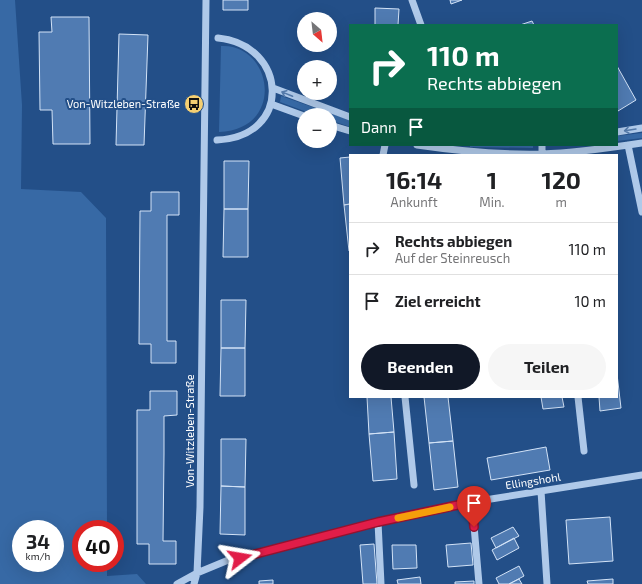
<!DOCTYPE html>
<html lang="de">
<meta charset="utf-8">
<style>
body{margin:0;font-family:"Exo 2",sans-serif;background:#f6f6f6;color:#202124;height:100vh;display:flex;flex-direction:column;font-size:15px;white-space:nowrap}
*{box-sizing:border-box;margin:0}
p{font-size:13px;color:#757577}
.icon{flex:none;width:22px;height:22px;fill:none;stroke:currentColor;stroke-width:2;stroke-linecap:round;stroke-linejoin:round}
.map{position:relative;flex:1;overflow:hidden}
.details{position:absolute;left:349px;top:154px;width:269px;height:244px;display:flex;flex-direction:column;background:#fff;border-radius:0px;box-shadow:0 4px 16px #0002}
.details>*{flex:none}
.guide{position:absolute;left:349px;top:24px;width:269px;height:122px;border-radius:0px;box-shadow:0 4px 16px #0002;background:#0b6e4f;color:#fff;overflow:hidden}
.needle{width:26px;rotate:152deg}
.buttons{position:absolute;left:297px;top:12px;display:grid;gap:8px}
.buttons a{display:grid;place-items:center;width:40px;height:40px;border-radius:50%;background:#fff;box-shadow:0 4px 16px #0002;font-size:20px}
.speed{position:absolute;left:12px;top:520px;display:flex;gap:8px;font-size:20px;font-weight:700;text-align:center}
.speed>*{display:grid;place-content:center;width:52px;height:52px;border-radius:50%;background:#fff;box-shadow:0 4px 16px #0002;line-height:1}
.speed small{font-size:10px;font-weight:400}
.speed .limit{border:6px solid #d22;background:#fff;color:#111}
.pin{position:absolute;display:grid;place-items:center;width:34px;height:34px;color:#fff;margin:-41px -17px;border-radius:50% 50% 50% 0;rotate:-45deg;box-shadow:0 0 4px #0007}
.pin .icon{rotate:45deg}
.me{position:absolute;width:44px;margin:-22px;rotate:76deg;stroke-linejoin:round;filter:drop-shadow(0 0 3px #0008)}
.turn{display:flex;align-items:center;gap:14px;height:84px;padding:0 12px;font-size:18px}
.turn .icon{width:52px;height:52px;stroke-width:2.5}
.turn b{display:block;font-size:28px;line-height:34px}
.then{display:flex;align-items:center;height:38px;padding:0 12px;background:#0003;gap:8px;font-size:15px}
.eta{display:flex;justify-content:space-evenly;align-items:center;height:68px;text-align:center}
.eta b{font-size:24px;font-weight:700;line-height:28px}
.primary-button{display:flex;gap:8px;margin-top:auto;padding:8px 12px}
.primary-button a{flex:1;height:46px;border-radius:24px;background:#111827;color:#fff;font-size:16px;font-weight:700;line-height:46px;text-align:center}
.primary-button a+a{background:#f6f6f6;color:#202124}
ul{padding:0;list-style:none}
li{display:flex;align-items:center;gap:12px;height:52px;padding:0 12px;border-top:1px solid #e0e0e0}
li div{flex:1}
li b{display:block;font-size:15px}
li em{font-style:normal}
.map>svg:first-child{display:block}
</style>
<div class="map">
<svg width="642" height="584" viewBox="0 0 642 584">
<rect width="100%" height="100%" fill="#234f88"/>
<!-- green -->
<path fill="#3769a5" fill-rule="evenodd" d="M0,0H15L22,105L21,189L81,192L106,218L107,529H81V563H107V576L137,574L146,584H0ZM21,529H55V563H21Z
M221,46C272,43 287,129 219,132Z
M281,96L350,120V127L330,120V115H315L280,102Z
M642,133V138L617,141V136Z
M470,145H533V148L470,147Z"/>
<!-- building -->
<path fill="#507bb2" stroke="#d3e3f7" d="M223,0H248V10H223Z
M450,0H462L451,4Z
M375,8L399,9L398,25H375Z
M51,17H89L90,144H53L52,110H40L39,32H52Z
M532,21L534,25H520Z
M119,34L148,35L144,145H116Z
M617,66L636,100L618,111L617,109Z
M350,157V204L344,205L340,158Z
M224,161H249L248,209H224Z
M151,192H179V215H167V341H176V363H151V344H139L140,211H151Z
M350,204V251H349L344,205Z
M224,209H248V257H223Z
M221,300H246L245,348H221Z
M221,348H245V396H220Z
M617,374L621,408L600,411L599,397H617Z
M150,391H177V415L164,416V454L163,541H176V564H149V544H137V410H150Z
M367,397H391L394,432L369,434Z
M424,397H448L453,441L429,443Z
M541,397H562L564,407L543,409Z
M394,432L397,479L373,481L369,434Z
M221,439H246L245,487L221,486Z
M453,441L458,487L434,490L429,443Z
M546,447L550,470L491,480L487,458Z
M221,486L245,487V535L220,534Z
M610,517L613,561L569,564L566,520Z
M513,527L519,536L496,548L491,538Z
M514,538L519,548L497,560L492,550Z
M471,543L473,565L448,567L446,545Z
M374,544L377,584H363L360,545Z
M392,545H416L417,568L393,569Z
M519,566L524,576L509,584H499L496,578Z
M420,577L421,584H398L397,580Z
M519,579L522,584H509Z
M613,579V584H588L587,581Z
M273,580V584H259V581Z
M474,581V584H455V582Z"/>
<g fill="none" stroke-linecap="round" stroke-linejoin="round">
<!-- minor -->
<path stroke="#afc9e9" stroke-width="7" d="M412,0L421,25
M273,88L350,117
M271,104L304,116
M330,125L350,131
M617,132L642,128
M217,140C293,137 288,45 218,38
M417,145C458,151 500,155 542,154C575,153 609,148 642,143
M542,145V154
M628,145L642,212
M383,155L385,145
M405,397L414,485
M578,397L584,451
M541,491L547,584
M472,502L479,584
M378,522L381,584
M177,584L197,573L226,561L378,522L472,502L642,475
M194,584L197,573L200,507L206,0"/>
</g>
<!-- one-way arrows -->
<defs><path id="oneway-shaft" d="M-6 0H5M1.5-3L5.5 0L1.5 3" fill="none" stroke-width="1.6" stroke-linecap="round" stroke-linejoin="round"/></defs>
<g stroke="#547aaa">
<use href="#oneway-shaft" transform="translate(287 94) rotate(-158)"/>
<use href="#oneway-shaft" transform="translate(630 130) rotate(171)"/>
</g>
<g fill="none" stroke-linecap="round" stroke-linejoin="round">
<defs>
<path id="route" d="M240,558L378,522L472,502L474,527"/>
</defs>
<!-- route casing -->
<use href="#route" stroke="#92132f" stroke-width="10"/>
<!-- route -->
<use href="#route" stroke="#e11d48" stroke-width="7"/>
<!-- slow -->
<path stroke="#f59e0b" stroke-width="7" d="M398,518L450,507"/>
</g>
<!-- icons -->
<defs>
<symbol id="bus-disc" viewBox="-11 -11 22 22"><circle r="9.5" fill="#f4cf72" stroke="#234f88"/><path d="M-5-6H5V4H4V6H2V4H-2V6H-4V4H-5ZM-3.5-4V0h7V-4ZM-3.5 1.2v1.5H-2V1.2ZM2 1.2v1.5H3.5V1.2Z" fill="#111"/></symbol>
</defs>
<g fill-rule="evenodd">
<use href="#bus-disc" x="183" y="93" width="22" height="22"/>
</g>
<g text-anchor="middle" stroke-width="4" stroke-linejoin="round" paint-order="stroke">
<!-- poi labels -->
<g font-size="11" fill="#fff" stroke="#234f88" text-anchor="end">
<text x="180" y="108">Von-Witzleben-Straße</text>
</g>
<!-- street labels -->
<g font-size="11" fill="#fff" stroke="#234f88">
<text transform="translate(190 431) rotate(-90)" y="4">Von-Witzleben-Straße</text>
<text transform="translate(533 481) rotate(-9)" y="4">Ellingshohl</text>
</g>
</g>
</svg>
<div class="buttons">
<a><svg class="needle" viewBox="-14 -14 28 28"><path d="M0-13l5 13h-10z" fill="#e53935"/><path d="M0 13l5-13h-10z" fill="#757577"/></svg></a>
<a>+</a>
<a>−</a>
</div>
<div class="speed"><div>34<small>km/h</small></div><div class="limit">40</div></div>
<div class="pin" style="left:474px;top:527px;background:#d93025"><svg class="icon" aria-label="arrive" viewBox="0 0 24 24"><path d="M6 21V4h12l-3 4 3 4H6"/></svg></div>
<svg class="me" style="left:240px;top:558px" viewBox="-20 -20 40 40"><path d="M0-17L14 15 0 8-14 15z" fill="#e11d48" stroke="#fff" stroke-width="4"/></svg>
<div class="guide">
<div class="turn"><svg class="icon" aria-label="right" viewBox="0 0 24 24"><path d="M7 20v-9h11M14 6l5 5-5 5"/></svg><div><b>110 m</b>Rechts abbiegen</div></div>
<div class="then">Dann<svg class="icon" aria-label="arrive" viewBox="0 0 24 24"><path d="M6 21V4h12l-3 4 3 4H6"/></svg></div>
</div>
<section class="details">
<div class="eta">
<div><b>16:14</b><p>Ankunft</p></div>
<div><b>1</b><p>Min.</p></div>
<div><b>120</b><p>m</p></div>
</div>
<ul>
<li><svg class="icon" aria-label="right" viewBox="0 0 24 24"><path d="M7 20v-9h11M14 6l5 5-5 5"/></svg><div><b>Rechts abbiegen</b><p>Auf der Steinreusch</p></div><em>110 m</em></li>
<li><svg class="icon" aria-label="arrive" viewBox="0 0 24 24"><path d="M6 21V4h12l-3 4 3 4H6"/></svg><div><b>Ziel erreicht</b></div><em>10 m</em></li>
</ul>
<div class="primary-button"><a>Beenden</a><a>Teilen</a></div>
</section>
</div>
